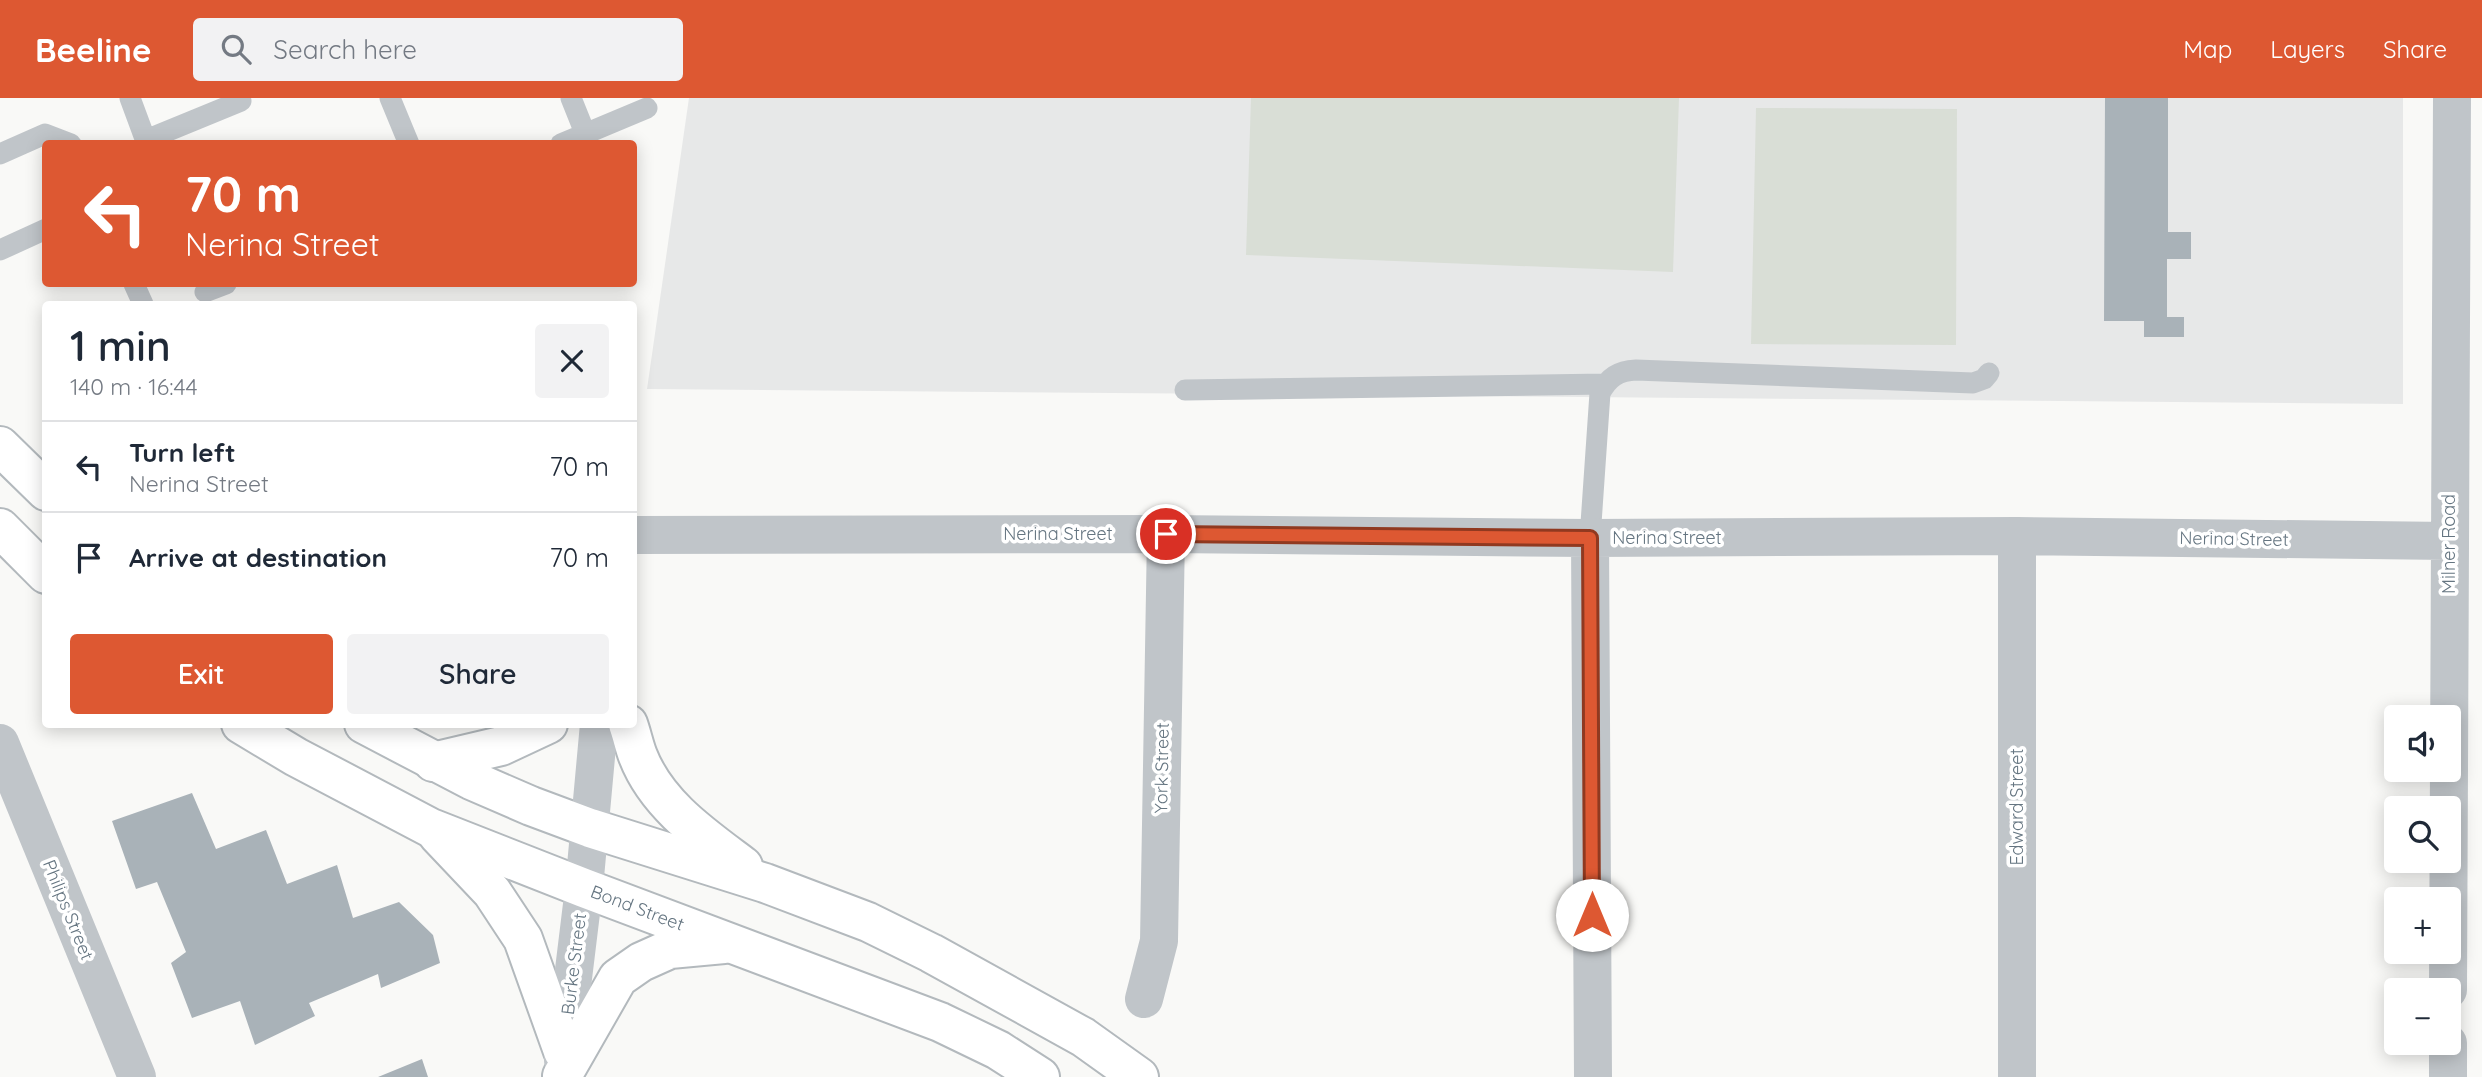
<!DOCTYPE html>
<meta charset="utf-8">
<style>
body{margin:0;font-family:Quicksand,sans-serif;background:#f2f2f3;color:#1f2937;height:100vh;display:flex;flex-direction:column;font-size:26px;white-space:nowrap}
*{box-sizing:border-box;margin:0}
p{font-size:23px;color:#747a83}
.icon{flex:none;width:38px;height:38px;fill:none;stroke:currentColor;stroke-width:2;stroke-linecap:round;stroke-linejoin:round}
.map{position:relative;flex:1;overflow:hidden}
.details{position:absolute;left:42px;top:203px;width:595px;height:427px;display:flex;flex-direction:column;background:#fff;border-radius:7px;box-shadow:0 4px 18px #0003}
.details>*{flex:none}
.hud{position:absolute;left:42px;top:42px;width:595px;height:147px;border-radius:7px;box-shadow:0 4px 18px #0003;background:#dd5832;color:#fff;overflow:hidden}
.tools{position:absolute;left:2384px;top:607px;display:grid;gap:14px}
.tools a{display:grid;place-items:center;width:77px;height:77px;border-radius:7px;background:#fff;box-shadow:0 4px 18px #0003;font-size:35px}
.pin{position:absolute;display:grid;place-items:center;width:60px;height:60px;color:#fff;margin:-30px;border:4px solid #fff;border-radius:50%;box-shadow:0 2px 7px #0007}
.me{position:absolute;width:77px;margin:-38px;rotate:0deg;stroke-linejoin:round;filter:drop-shadow(0 0 5px #0008)}
.turn{display:flex;align-items:center;gap:24px;height:147px;padding:0 28px;font-size:32px}
.turn .icon{width:91px;height:91px;stroke-width:2.5}
.turn b{display:block;font-size:49px;line-height:60px}
.round{display:grid;place-items:center;flex:none;width:74px;height:74px;border-radius:7px;background:#f2f2f3}
.summary{display:flex;align-items:center;justify-content:space-between;height:119px;padding:0 28px}
h1{font-size:42px;font-weight:600;line-height:52px}
.primary-button{display:flex;gap:14px;margin-top:auto;padding:14px 28px}
.primary-button a{flex:1;height:80px;border-radius:7px;background:#dd5832;color:#fff;font-size:28px;font-weight:600;line-height:80px;text-align:center}
.primary-button a+a{background:#f2f2f3;color:#1f2937}
ul{padding:0;list-style:none}
li{display:flex;align-items:center;gap:21px;height:91px;padding:0 28px;border-top:2px solid #e0e1e3}
li div{flex:1}
li b{display:block;font-size:26px}
li em{font-style:normal}
header{display:flex;align-items:center;gap:42px;box-sizing:border-box;height:98px;padding:0 35px;background:#dd5832;color:#fff}
header strong{font-size:33px}
nav{display:flex;gap:38px;margin-inline-start:auto;font-size:24px}
.search{width:490px;height:63px;background:#f2f2f3;display:flex;align-items:center;gap:18px;box-sizing:border-box;padding:0 24px;border-radius:7px;color:#747a83;font-size:26px}
.map>svg:first-child{display:block}
</style>
<header>
<strong>Beeline</strong>
<div class="search"><svg class="icon" aria-label="search" viewBox="0 0 24 24"><circle cx="10" cy="10" r="6"/><path d="M15 15l6 6"/></svg>Search here</div>
<nav><a>Map</a><a>Layers</a><a>Share</a></nav>
</header>
<div class="map">
<svg width="2482" height="979" viewBox="0 0 2482 979">
<rect width="100%" height="100%" fill="#f9f9f7"/>
<!-- built -->
<path fill="#e7e8e8" d="M689,0H2403V306L647,291Z"/>
<!-- green -->
<path fill="#d9ded6" d="M1251,0H1679L1673,174L1246,157Z
M1756,10L1957,11L1956,247L1751,246Z"/>
<!-- building -->
<path fill="#a9b2b8" d="M2105,0H2168V134H2191V161H2167V219H2184V239H2144V223H2104Z
M192,695L216,751L266,732L287,786L337,767L353,820L399,804L433,837L440,865L381,890L378,876L309,905L315,918L255,947L240,903L192,920L171,865L186,854L157,784L136,791L112,723Z
M422,961L428,979H378Z"/>
<g fill="none" stroke-linecap="round" stroke-linejoin="round">
<defs>
<g id="secondary">
<path d="M0,348L46,393"/>
<path d="M0,430L46,476"/>
<path id="s1" d="M241,626L296,659L431,730L584,790L940,924L998,952L1040,979"/>
<path d="M364,626L471,682L531,708L590,730L765,785L868,824L931,855L1083,939L1139,979"/>
<path d="M628,626C632,637 634,648 638,658C657,707 703,738 743,768"/>
<path d="M433,664L501,648L548,626"/>
<path d="M438,737L492,794L523,841L563,953"/>
<path d="M562,978L618,880L641,864L670,851L724,846"/>
</g>
</defs>
<!-- secondary casing -->
<use href="#secondary" stroke="#b3b9bd" stroke-width="42"/>
<!-- lane -->
<path stroke="#c0c5c9" stroke-width="21" d="M130,0L147,46
M390,0L409,46
M571,0L585,35
M146,42L241,3
M561,46L647,10
M0,56L45,36L71,46
M0,152L46,131
M134,186L143,206
M205,194L226,186
M1185,292L1605,286
M1590,440L1600,295C1609,279 1618,273 1636,272L1973,285L1984,281L1989,275"/>
<!-- street -->
<path stroke="#c0c5c9" stroke-width="38" d="M634,437L1166,436L1590,440L2017,438L2449,443
M2017,438V979
M1590,440L1593,979
M0,645L137,979
M2448,892L2452,0
M1144,901L1159,843L1166,436
M563,962L584,790L599,626
M2448,979V945"/>
<!-- secondary -->
<use href="#secondary" stroke="#fff" stroke-width="38"/>
</g>
<g fill="none" stroke-linecap="round" stroke-linejoin="round">
<defs>
<path id="route" d="M1166,436L1590,440L1592,817"/>
</defs>
<!-- route casing -->
<use href="#route" stroke="#903920" stroke-width="18"/>
<!-- route -->
<use href="#route" stroke="#dd5832" stroke-width="12"/>
</g>
<g text-anchor="middle" stroke-width="7" stroke-linejoin="round" paint-order="stroke">
<!-- street labels -->
<g font-size="18" fill="#657581" stroke="#fff">
<text x="1058" y="442">Nerina Street</text>
<text x="1667" y="446">Nerina Street</text>
<text transform="translate(2234 441) rotate(1)" y="6">Nerina Street</text>
<text transform="translate(2449 446) rotate(-90)" y="6">Milner Road</text>
<text transform="translate(1162 670) rotate(-89)" y="6">York Street</text>
<text transform="translate(2017 709) rotate(-90)" y="6">Edward Street</text>
<text dy="6" stroke="none"><textPath href="#s1" startOffset="438">Bond Street</textPath></text>
<text transform="translate(68 812) rotate(68)" y="6">Philips Street</text>
<text transform="translate(574 866) rotate(-83)" y="6">Burke Street</text>
</g>
</g>
</svg>
<div class="tools">
<a><svg class="icon" aria-label="sound" viewBox="0 0 24 24"><path d="M4 9h4l5-4v14l-5-4H4zM17 9q2 3 0 6"/></svg></a>
<a><svg class="icon" aria-label="search" viewBox="0 0 24 24"><circle cx="10" cy="10" r="6"/><path d="M15 15l6 6"/></svg></a>
<a>+</a>
<a>−</a>
</div>
<div class="pin" style="left:1166px;top:436px;background:#d93025"><svg class="icon" aria-label="arrive" viewBox="0 0 24 24"><path d="M6 21V4h12l-3 4 3 4H6"/></svg></div>
<svg class="me" style="left:1592px;top:817px" viewBox="-20 -20 40 40"><circle r="19" fill="#fff"/><path d="M0-13L10 11 0 6-10 11z" fill="#dd5832"/></svg>
<div class="hud">
<div class="turn"><svg class="icon" aria-label="left" viewBox="0 0 24 24"><path d="M17 20v-9H6M10 6l-5 5 5 5"/></svg><div><b>70 m</b>Nerina Street</div></div>
</div>
<section class="details">
<div class="summary"><div><h1>1 min</h1><p>140 m · 16:44</p></div><a class="round"><svg class="icon" aria-label="close" viewBox="0 0 24 24"><path d="M6 6l12 12M18 6L6 18"/></svg></a></div>
<ul>
<li><svg class="icon" aria-label="left" viewBox="0 0 24 24"><path d="M17 20v-9H6M10 6l-5 5 5 5"/></svg><div><b>Turn left</b><p>Nerina Street</p></div><em>70 m</em></li>
<li><svg class="icon" aria-label="arrive" viewBox="0 0 24 24"><path d="M6 21V4h12l-3 4 3 4H6"/></svg><div><b>Arrive at destination</b></div><em>70 m</em></li>
</ul>
<div class="primary-button"><a>Exit</a><a>Share</a></div>
</section>
</div>
